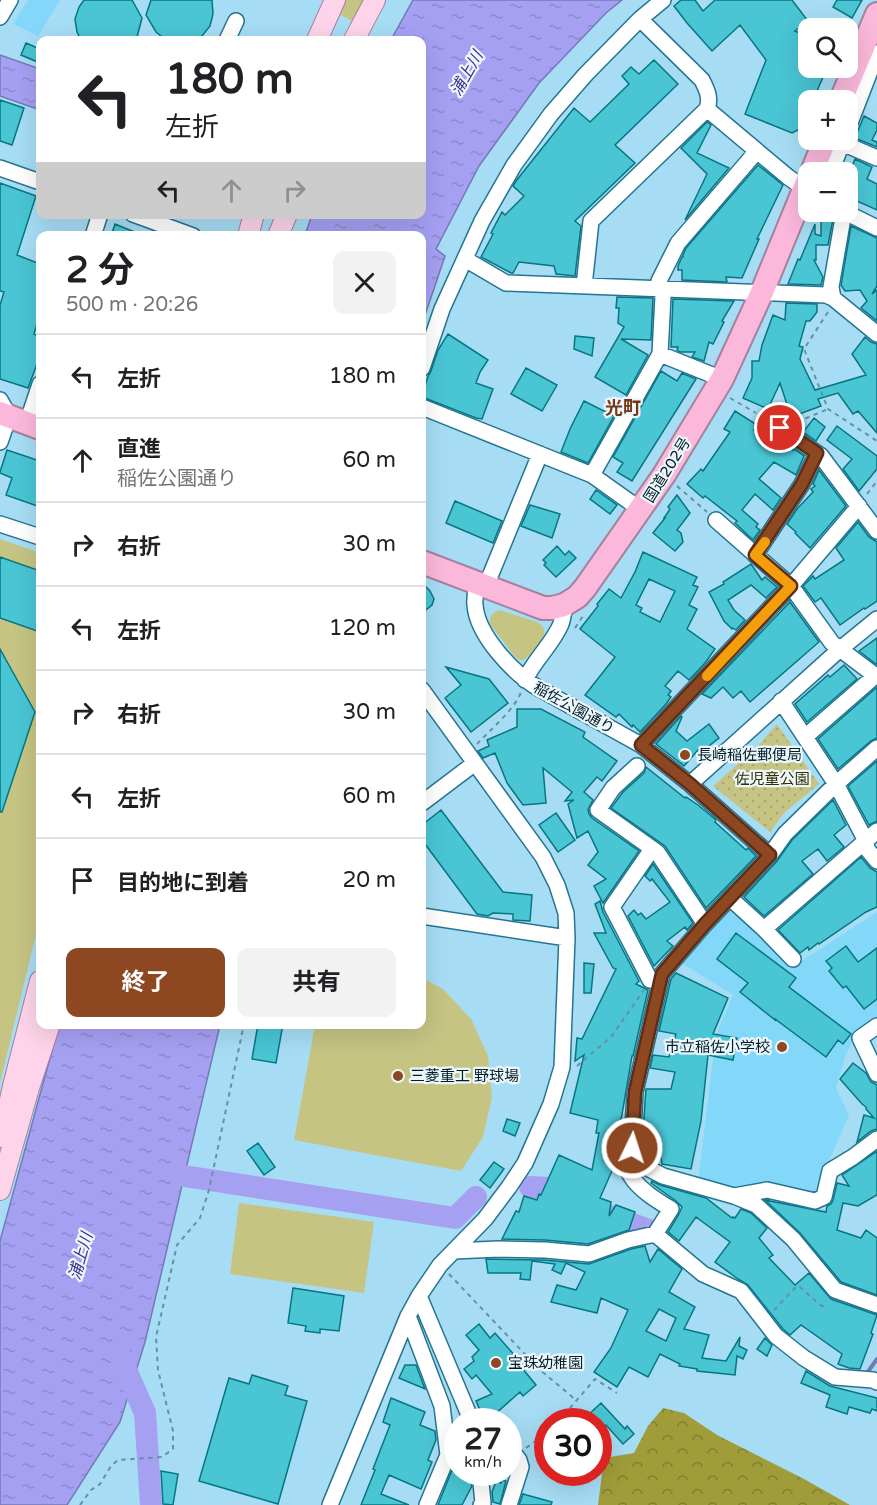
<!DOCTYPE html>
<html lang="ja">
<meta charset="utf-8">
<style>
body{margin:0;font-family:"Varela Round","Noto Sans JP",sans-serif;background:#f2f2f2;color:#202124;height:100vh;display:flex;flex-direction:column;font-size:22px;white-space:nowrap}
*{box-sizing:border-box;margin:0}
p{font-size:20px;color:#757577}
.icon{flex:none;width:33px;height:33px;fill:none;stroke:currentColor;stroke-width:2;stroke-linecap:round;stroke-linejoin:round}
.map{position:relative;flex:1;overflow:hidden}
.drawer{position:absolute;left:36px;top:231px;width:390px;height:798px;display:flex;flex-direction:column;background:#fff;border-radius:12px;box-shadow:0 6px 24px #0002}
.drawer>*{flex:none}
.top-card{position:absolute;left:36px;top:36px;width:390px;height:183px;border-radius:12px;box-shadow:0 6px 24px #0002;background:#fff;color:#202124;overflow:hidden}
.controls{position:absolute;left:798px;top:18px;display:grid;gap:12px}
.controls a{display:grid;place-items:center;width:60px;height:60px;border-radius:12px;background:#fff;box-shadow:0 6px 24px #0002;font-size:30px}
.speed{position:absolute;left:444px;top:1408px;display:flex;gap:12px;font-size:30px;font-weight:700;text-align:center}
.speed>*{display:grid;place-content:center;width:78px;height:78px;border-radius:50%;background:#fff;box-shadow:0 6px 24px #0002;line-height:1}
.speed small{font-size:15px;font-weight:400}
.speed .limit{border:9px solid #d22;background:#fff;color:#111}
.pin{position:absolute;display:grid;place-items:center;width:51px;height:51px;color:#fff;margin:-26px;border:3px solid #fff;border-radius:50%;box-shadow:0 2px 6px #0007}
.me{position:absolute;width:66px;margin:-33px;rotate:4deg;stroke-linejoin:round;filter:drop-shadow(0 0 4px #0008)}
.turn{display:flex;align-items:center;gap:21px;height:126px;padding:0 30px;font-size:27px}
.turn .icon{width:78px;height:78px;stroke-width:2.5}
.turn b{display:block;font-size:42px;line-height:51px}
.lanes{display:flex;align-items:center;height:57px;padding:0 30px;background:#0003;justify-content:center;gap:30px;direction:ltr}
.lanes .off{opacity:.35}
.round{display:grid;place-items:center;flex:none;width:63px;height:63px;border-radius:12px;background:#f2f2f2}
.headline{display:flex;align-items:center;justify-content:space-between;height:102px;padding:0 30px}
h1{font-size:36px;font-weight:700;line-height:45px}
.action{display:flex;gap:12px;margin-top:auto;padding:12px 30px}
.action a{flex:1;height:69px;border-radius:12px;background:#8d4721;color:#fff;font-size:24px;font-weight:700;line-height:69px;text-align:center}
.action a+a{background:#f2f2f2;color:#202124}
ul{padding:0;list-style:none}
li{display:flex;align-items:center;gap:18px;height:84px;padding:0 30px;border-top:2px solid #e0e0e0}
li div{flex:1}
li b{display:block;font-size:22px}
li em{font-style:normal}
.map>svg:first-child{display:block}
</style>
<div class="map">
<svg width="877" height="1505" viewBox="0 0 877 1505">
<defs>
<pattern id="forest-crowns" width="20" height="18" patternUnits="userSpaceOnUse" patternTransform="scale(1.5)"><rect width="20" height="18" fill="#a19c3a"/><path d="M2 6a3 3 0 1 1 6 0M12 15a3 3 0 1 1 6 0" fill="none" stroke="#817f31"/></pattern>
<pattern id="park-dots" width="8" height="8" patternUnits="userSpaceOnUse" patternTransform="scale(1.5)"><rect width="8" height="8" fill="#c6c483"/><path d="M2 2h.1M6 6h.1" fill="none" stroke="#a8a871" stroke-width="1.8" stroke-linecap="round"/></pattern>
<pattern id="water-ripples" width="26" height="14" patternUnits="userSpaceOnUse" patternTransform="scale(1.5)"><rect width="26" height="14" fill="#a6a0f3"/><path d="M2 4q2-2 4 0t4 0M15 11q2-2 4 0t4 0" fill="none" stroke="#8d89d0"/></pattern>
</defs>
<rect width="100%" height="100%" fill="#a6ddf5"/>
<!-- built -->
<path fill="#83d8fa" d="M28,0H60L38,36L13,24Z
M728,906L794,966L877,912V1020L854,1037L845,1057L836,1088L849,1115L814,1195L741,1188L698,1181L716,1035L733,995L680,962Z"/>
<!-- grass -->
<path fill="#c6c483" d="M341,0H366L357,19L352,21L339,14Z
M0,539L40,553V918L0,1083Z
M499,610L537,622C541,625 543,626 544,630C547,638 530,655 524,660H520L515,657L490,624C489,617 492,613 499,610Z
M422,978L443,989L471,1019L488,1056L492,1097L483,1137L461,1171L294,1140L315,1025L422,1024Z
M239,1203L374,1222L364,1293L230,1274Z"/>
<!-- forest -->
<path fill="url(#forest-crowns)" d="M663,1408L684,1413L717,1435L804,1479L850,1505H598L604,1458L634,1453L648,1426Z"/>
<!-- park -->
<path fill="url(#park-dots)" d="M777,724L819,784L784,813L770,832L713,786L758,746Z"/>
<!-- water -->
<path fill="url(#water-ripples)" stroke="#7479b7" stroke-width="1.5" d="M413,0H622L606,13L539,83L479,166L436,249L445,256L422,324V236L305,235L312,215L422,214V40H391Z
M0,55L40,69V110L0,96Z
M59,1025H220L145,1342L120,1422L67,1505H0V1241Z"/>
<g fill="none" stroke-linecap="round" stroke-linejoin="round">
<!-- stream -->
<path stroke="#7479b7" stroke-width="4" d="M867,1373L877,1359"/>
<!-- river -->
<path stroke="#a6a0f3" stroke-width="22" d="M184,1176L455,1218L476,1197
M530,1187L552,1188L573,1200
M602,1213L649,1230
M120,1356L145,1413L151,1505"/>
</g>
<!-- building -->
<path fill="#49c5d4" stroke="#077681" stroke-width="1.5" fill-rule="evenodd" d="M84,0H132L142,18L137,37L134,40H81L77,32L75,19L79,7Z
M151,0H212L213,14L210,26L202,36L194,40H166L156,32L146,15Z
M681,0H695L703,11L715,0H792L808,21L795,31L808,37V68H827L813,100H808V113L802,128L792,133L745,114L766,60L740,25L712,51L687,23L674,6Z
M837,0H862L852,18L833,7Z
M26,43L40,49V63L21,55Z
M654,60L678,84L615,145L635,163L575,221L581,226L575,276L556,274L554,266L519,262L513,273H511L481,257L493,234L491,233L502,212L505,215L524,196L513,186L516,181L574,108L590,122L629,84L622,76L631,67L639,74Z
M0,100L24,108L12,145L0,141Z
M864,116L877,123V130L872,140L877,142V147L855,138Z
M707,122L711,125L697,153L729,168L685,220L707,174L681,148Z
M855,159L872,167L867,179L877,184V210L848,197V167L851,169Z
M758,165L783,185L757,239H759L742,278L726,277L727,282L682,280V270H678V266L682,257H683V255L686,248Z
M0,183L36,196L17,255L40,264V313L34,334L40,337V356L28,388L0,379V305L4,292L0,291Z
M821,214H834L828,245H816V260H814L823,277L821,285L788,284L798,259L800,260L815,224V234L821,236Z
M115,224L142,235V236H111Z
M851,226L877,238V286L872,294L877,290V321L861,308L867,301L860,290L845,291L841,285Z
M617,297L653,298L651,340L621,339L648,355L626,395L595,377L624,327L618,323L619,308H616Z
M673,299L734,301L722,321L724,322L713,344L709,342L704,361L692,357L695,352H680L677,350L678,347H671Z
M786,303L817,304V312L810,321H806L799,346L803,347L800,359L815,390L866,375L852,354L865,337L871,342L877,344V433L858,411L853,414L838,393L818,399L821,406L791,417L780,383L768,409L743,398L752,378V361H759L762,345L773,315L785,320Z
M448,334L488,360L480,372L476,383L493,389L482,419L476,418L422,397L428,376L431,371L438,350Z
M575,336L594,338L592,356L574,349Z
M526,368L557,385L542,411L511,394Z
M661,371L677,381L682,373L696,379L632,481L617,472L623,463L613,457Z
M584,401L614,416L588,463L561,452L570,429Z
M735,411L757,425L754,430L793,450L794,449L804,456L796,475L774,462L759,479L781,498L773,510L755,494L742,510L758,524L756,527L760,530L753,540L735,523L737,521L705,496L703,498L687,484L701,469L703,471L730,432L724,429Z
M814,418L825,427L816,441L803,432Z
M837,426L877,456V469L859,491L843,469L852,459L827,440Z
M7,450L40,461V507L6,495L12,478L0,473V472Z
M819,470L846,506L810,548L795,533L796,532L787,524L797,509L813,492L811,489L815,486L813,484Z
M596,490L617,505L610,514L590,499Z
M677,495L690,513L677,530L681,533L683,542L675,551L653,533L665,518H664L670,509L668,507Z
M455,501L502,521L493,543L446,523Z
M530,505L560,514L552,538L521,526Z
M858,522L869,537L877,542V601L865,609L864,608L840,625L821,598L815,602L803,586L813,576L815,579L844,560L836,548Z
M557,546L565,555L569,551L576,558L556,577L544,565L546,563L543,560Z
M643,552L697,577L693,585L698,587L689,605L697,609L687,629L715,649L705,663L689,680L678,671L665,686L671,691L668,695L671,697L666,704L640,732L633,725L632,727L619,714L616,717L585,695L615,657L580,629L598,606L597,604L609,589L621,598L635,572ZM649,579L675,591L660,622L640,612L642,608L636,605Z
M0,557L40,571V632L0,618Z
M751,564L762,580L765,577L777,587L766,598L751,585L728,600L734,610L745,620L736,630L733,628L732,629L724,621L709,592L724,584L723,582Z
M422,583L430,591L434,599L432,605L422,613Z
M790,602L819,642L750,702L741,691L733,698L723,687L711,698L702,694Z
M877,638V665L859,651Z
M0,649L35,712L2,812H0Z
M844,665L857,679L807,722L795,704L828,675L830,677Z
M446,667L489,679L508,703L471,732L445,698L461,685Z
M877,687V738L871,741L838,769L818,739Z
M517,709H541L585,732L583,737L617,761L602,781L597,777L584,792L593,800L588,809L589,814L592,818L639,851L603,903L594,886L606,879L588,865L598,852L588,831L577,838L568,804L574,800L565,801L572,792L543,768L546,803L523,805L507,783L495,753L483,758L478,751L489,746L487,740L517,727Z
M681,716L682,717L676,731L687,741L709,724L719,738L701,752L699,749L684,766L656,744Z
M877,761V821L869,825L848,786Z
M646,767L685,798L686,797L698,805L716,820L715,822L746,850L748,848L756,856L706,908L665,846L611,808L623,792L644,773Z
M833,800L846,825L834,835L844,847L827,861L818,849L802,861L813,874L764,916L744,897L777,861L792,840Z
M441,810L503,892L532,895L530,921L513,920V914L493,913L488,916L477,914L422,840V825Z
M556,813L575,840L558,852L539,825Z
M861,857L870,868L877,872V907L866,912L819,944L818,943L809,950L808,947L800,953L778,930Z
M653,864L693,923L687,930L685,927L667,941L673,946L654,966L628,916L634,910L638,915L641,913L646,919L670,902L652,879L650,881L645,876Z
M600,901L603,912L639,981L636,984L648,990L633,1056H632L620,1126L615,1129L613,1134V1150L615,1164L600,1198L611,1202L609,1216L616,1205L635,1212L629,1230L588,1244L545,1240L502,1239L516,1211L519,1212L524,1196L537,1200L539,1194L541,1195L559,1155L592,1170L599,1133H596L598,1120L570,1113L584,1055L575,1061L577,1038L582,1039L616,969L613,968L594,933H606L595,904Z
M736,933L796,978L789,987L851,1034L843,1044L838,1040L826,1057L775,1019V1020L740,992L748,983L717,959Z
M846,946L858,962L877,948V999L864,1009L846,986L843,988L829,971L832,968L826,961Z
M584,963L594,964L591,993H584Z
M676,973L728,998L713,1034L737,1038L733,1060L708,1055L701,1121L691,1169L662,1164L659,1147L643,1151L642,1146L646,1089H671L675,1072L650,1068L653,1055L669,1057L676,1034L659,1031L671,979Z
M258,1024H283L276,1063L252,1059Z
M853,1063L866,1073L871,1082L877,1085V1129L871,1131L857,1142L864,1115L874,1118L866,1109V1107L862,1104L840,1079Z
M507,1119L520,1123L515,1136L503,1131Z
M258,1143L275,1167L264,1175L247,1151Z
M877,1151V1195L858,1206L843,1203L837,1230L861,1238L866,1230L877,1238V1295L841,1282L800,1233L765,1200L826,1212L827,1206L831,1204L833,1200L837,1183L849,1186L842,1175Z
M494,1162L504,1169L490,1188L480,1180Z
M652,1181L660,1185L706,1198L732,1218L733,1217L735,1218L741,1209L751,1213L767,1228L759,1238L773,1255L769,1258L795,1285L809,1273L831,1299L877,1315L871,1333L873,1334L860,1369L849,1368L838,1364L842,1354L801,1325L790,1335L783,1329L748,1285L738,1279L715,1262L730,1242L704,1223L696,1217L679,1241L668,1232L679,1214L682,1207L676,1201L651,1183Z
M645,1246L650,1262L658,1249L682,1269L669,1292L695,1307L684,1329L709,1335L702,1358L726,1361L740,1337L739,1346L747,1350L743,1359L737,1356L735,1375L697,1371V1369L679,1366L680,1364L660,1354L648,1377L629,1367L617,1387L594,1372L611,1348L628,1310L601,1298L597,1313L551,1302L557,1285L576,1290L585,1272L566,1263L561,1274L552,1270L555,1264L532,1261L530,1280L520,1279L521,1273H488L486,1259L544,1260L589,1264L631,1249ZM659,1309L676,1318L666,1341L646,1331Z
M293,1288L344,1296L339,1331L320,1329V1333L305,1331L306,1326L288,1323Z
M479,1324L490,1338L495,1333L523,1365L522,1368L536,1385L523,1396L520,1392L494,1415L484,1419L476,1401L492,1394L476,1375L472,1379L464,1369L474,1361L472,1357L479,1350L466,1335Z
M765,1338L772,1345L767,1356L757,1349Z
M405,1365H416L425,1389L399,1378Z
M806,1371L830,1386L877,1398V1411L872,1409L870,1413L849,1407L847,1414L826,1407L830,1395L801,1383Z
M252,1375L288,1386L285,1395L307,1401L278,1504L199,1481L229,1378L249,1384Z
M391,1398L425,1412L420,1425L435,1431L436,1440L428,1460L432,1462L421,1489L389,1475L381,1494L409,1505H361L375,1470L373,1469L390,1425L383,1422Z
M601,1403L625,1429L627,1426L634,1434L623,1444L606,1425L601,1429L598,1427V1422H593L587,1416Z
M452,1470L471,1481L472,1486L462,1505H438Z
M161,1471L178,1474L173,1505L163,1504Z
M502,1480L506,1481L500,1504L493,1502L492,1492L496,1481L501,1483Z
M523,1494L552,1502L551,1505H519Z"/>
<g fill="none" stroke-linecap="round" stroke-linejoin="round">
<defs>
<path id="minor" d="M0,17L10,0
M227,40L236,21
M707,109L788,177L808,191
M848,128L877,53
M842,143L877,158
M0,168L40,182
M831,172L843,140
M845,212L877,228
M133,214L193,236
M93,236L100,214
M465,259L506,283L826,295L833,298L877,334
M584,286L591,221L707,109C711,98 707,90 702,80L640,19
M833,298L831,287L844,212
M660,354L722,379
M422,368L442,309L482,221L514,165L551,114L586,74L640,19L663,0
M0,400L9,416L0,442
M422,407L592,475L641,510
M767,419L821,456L877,531
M27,423L40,384
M592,475L660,354L663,296L659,281L678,243L757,151
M716,520L791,586L832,643L877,677
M0,524L40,537
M755,555L802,484L817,453
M478,582C476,590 474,597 475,605C477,635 513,673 538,688L641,745L690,784L839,650L877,619
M486,586L540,454
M525,680C534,660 552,645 561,624C563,618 564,612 564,605
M781,701L836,784L866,841L867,849L877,861
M805,737L875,676
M641,745L791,586L859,506
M877,748L836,784L785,834L770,855L705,924L662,974L635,1092L632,1147L635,1157L640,1164L663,1176L734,1196L756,1205L793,1239L835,1290L877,1305
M637,766L613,788L598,810L657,852L705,924
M690,784L770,855
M422,803L475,763
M652,849L612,907L650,980L660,981
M730,898L764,929L793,959
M422,916L567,938
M764,929L877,831
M877,1026L860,1038L877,1074
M623,1135C619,1176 640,1190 671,1209L655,1234
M734,1196L767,1190L815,1201L824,1197L830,1171L853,1157L877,1139
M454,1251L498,1249L545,1250L589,1254L628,1240L655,1234L703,1274L741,1291L776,1336L804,1358L835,1377L873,1380L877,1382
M419,1296L472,1422
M408,1316L442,1406L448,1455L427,1505
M508,1453L516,1456L519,1460L521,1467L509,1505
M480,1473L483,1503L481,1505
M330,1505L408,1316L419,1296L440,1265L485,1219L509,1187L525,1163L551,1104L562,1067L567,938L566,913L557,885L543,857L422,690"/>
<path id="major" d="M317,40L335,0
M354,40L375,0
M248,236L254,214
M278,236L287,214
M2,1137L13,1086L40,981
M0,1190L29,1088L50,1024"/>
<path id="highway" d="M841,100L877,14
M812,172L825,140
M0,413L40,428
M422,562L543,608H552L564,605L577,597L585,588L664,475L722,379L762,292L808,180"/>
</defs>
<!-- minor casing -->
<use href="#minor" stroke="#257591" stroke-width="18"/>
<!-- major casing -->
<use href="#major" stroke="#a3829d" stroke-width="22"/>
<!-- highway casing -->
<use href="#highway" stroke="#a3829d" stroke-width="26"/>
<!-- path -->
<path stroke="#6492a5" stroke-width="2" stroke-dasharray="4.5 4.5" stroke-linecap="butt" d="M828,312L804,349L828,409L877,441
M730,398L756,413
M797,422L828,409
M677,486L707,512
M867,494L877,481
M575,628L585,613
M477,744C489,731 516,708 521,692
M577,1066L611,1037L644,990
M449,1274L539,1369L576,1400
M774,1310L797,1286H799L820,1305L823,1306L826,1301
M558,1422L595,1379L617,1393
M526,1448L548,1432
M80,1505L91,1490L100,1484L111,1466L118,1460L162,1457L173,1449V1431L158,1370L156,1337L177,1245L200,1218L209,1190L244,1024"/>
<!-- minor -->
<use href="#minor" stroke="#fff" stroke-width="15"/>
<!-- major -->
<use href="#major" stroke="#fdd4e9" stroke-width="20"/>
<!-- highway -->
<use href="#highway" stroke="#fbb8db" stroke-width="22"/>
</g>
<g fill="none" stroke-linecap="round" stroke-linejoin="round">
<defs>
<path id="route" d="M632,1148L635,1092L662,974L705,924L770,855L690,784L641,745L791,586L755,555L802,484L817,453L780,428"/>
</defs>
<!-- route casing -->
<use href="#route" stroke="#5c2e15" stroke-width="15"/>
<!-- route -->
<use href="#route" stroke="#8d4721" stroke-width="10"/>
<!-- slow -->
<path stroke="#f59e0b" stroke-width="10" d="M707,676L791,586L755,555L765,542"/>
</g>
<!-- markers -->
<g fill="#8d4721" stroke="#edf6fa" stroke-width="2">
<circle cx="685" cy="755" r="6"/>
<circle cx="782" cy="1047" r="6"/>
<circle cx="398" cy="1076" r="6"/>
<circle cx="496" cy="1363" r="6"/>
</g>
<g text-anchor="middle" stroke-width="4.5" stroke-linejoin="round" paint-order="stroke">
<!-- street labels -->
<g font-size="15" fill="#001f2b" stroke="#edf6fa">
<text transform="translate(667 470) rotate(-58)" y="5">国道202号</text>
<text transform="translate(574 708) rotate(29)" y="5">稲佐公園通り</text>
</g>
<!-- poi labels -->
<g font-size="15" fill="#001f2b" stroke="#edf6fa" text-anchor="start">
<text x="697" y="760">長崎稲佐郵便局</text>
<text x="770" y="1052" text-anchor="end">市立稲佐小学校</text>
<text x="410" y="1081">三菱重工 野球場</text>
<text x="508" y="1368">宝珠幼稚園</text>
</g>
<!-- park labels -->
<g font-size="15" fill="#312f04" stroke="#edf6fa">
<text x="772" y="784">佐児童公園</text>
</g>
<!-- water labels -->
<g font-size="16" font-style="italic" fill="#412e8d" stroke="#edf6fa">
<text transform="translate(466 73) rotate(-60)" y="6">浦上川</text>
<text transform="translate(80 1256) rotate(-74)" y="6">浦上川</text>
</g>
<!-- quarter labels -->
<g font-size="18" font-weight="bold" fill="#753613" stroke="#edf6fa">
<text x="623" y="414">光町</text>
</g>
</g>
</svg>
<div class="controls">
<a><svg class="icon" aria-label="search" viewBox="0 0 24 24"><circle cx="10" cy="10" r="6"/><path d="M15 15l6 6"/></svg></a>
<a>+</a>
<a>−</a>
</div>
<div class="speed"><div>27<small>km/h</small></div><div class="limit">30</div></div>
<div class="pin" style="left:780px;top:428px;background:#d93025"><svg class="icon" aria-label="arrive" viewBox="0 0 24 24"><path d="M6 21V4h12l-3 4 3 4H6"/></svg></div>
<svg class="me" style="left:632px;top:1148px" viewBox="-20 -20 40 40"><circle r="17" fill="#8d4721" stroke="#fff" stroke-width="3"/><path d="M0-11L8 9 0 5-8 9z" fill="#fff"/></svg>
<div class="top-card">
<div class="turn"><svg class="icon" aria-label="left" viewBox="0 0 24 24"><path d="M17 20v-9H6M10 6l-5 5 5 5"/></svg><div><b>180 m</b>左折</div></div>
<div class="lanes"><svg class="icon" aria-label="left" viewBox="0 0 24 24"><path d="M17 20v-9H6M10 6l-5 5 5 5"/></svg><svg class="icon off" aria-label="ahead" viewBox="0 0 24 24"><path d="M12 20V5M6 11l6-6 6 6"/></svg><svg class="icon off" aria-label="right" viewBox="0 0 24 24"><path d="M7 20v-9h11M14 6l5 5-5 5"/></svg></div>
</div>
<section class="drawer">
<div class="headline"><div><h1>2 分</h1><p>500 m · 20:26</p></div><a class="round"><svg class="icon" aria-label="close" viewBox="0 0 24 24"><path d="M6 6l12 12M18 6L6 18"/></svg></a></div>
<ul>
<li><svg class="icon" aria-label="left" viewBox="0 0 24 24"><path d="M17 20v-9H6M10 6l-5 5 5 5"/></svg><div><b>左折</b></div><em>180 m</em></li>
<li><svg class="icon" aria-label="ahead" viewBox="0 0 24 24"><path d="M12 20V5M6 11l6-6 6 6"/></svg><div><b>直進</b><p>稲佐公園通り</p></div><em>60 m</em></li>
<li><svg class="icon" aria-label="right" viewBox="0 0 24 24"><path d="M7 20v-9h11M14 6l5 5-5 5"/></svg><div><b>右折</b></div><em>30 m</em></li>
<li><svg class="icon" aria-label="left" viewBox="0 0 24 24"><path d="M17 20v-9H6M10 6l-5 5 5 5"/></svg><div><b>左折</b></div><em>120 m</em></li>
<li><svg class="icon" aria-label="right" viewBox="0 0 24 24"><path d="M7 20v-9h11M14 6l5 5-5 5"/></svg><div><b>右折</b></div><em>30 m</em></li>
<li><svg class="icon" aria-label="left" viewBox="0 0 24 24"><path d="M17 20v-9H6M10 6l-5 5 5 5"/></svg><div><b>左折</b></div><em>60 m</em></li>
<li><svg class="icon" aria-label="arrive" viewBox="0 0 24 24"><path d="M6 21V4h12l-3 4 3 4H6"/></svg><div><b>目的地に到着</b></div><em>20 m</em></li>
</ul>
<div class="action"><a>終了</a><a>共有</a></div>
</section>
</div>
